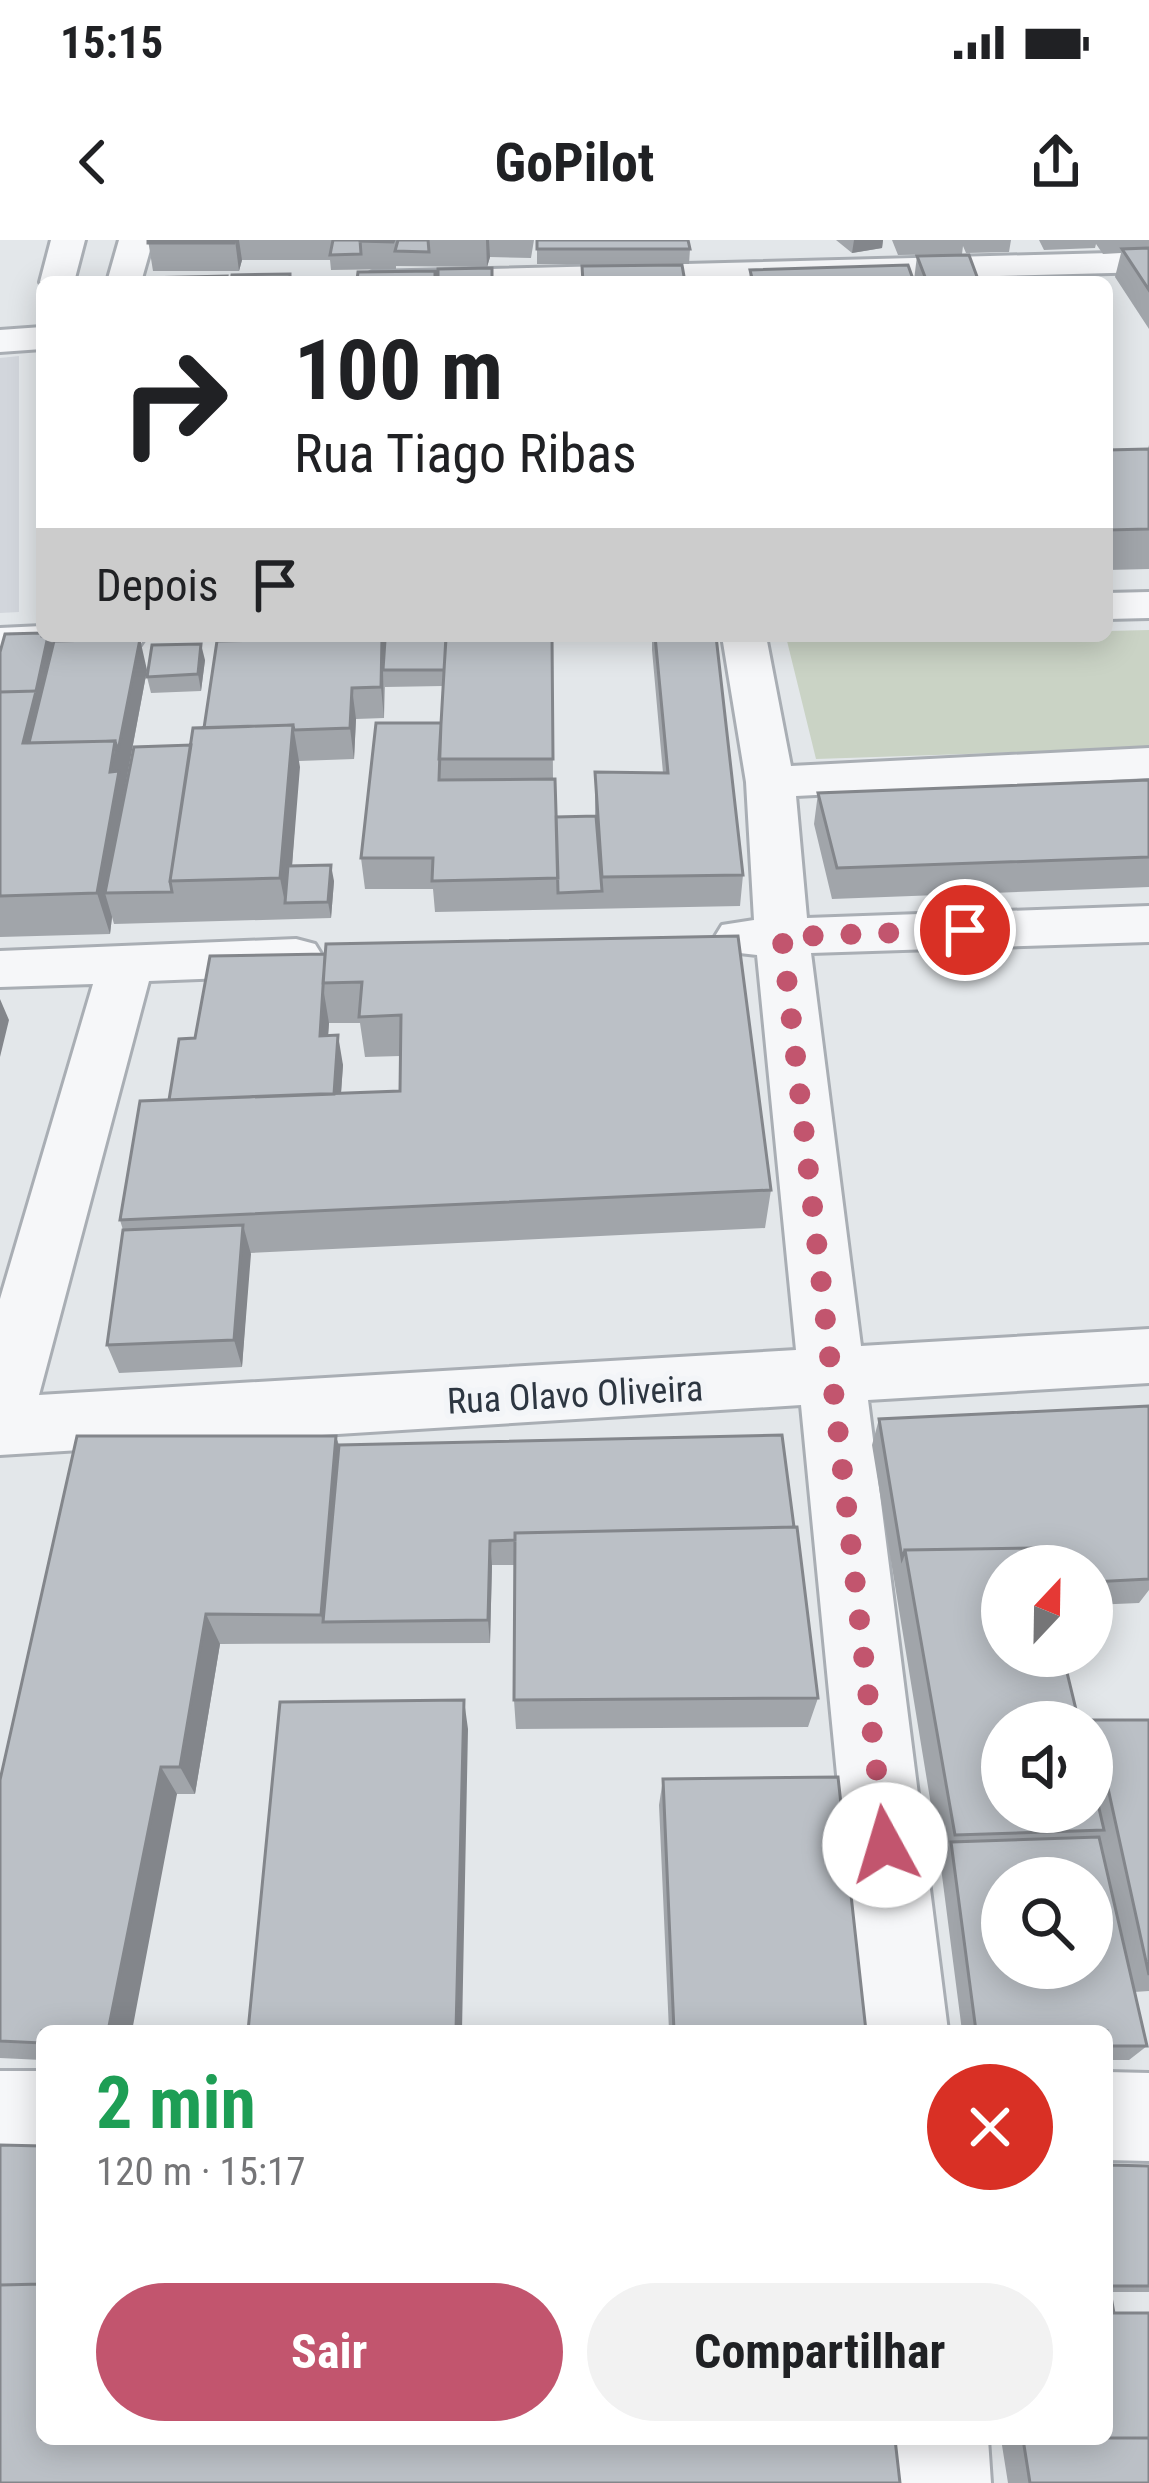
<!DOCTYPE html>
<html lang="pt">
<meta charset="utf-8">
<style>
body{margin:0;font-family:"Roboto Condensed",sans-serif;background:#f2f2f2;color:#202124;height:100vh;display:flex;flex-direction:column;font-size:45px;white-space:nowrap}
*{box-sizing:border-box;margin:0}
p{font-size:39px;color:#757577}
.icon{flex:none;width:66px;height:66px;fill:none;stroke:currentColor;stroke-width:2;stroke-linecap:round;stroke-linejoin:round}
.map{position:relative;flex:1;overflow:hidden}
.details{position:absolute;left:36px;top:1785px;width:1077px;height:420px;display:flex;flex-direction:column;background:#fff;border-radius:18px;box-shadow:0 6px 30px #0003}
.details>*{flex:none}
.top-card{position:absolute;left:36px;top:36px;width:1077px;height:366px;border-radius:18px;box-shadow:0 6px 30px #0003;background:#fff;color:#202124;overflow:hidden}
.needle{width:78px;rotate:22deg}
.tools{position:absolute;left:981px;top:1305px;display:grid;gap:24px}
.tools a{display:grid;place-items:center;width:132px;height:132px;border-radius:50%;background:#fff;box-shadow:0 6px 30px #0003;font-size:60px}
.pin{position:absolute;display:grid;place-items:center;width:102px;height:102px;color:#fff;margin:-51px;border:6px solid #fff;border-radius:50%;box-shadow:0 3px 12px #0007}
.me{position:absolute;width:132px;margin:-66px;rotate:354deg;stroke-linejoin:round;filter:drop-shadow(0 0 9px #0008)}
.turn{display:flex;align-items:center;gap:42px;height:252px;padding:0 60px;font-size:54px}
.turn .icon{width:156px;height:156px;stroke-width:2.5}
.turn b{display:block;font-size:84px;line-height:102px}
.then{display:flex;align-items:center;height:114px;padding:0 60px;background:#0003;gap:24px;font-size:45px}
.round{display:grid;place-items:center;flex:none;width:126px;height:126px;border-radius:63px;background:#f2f2f2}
.overview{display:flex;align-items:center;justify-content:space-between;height:204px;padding:0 60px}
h1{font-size:72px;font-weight:700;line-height:90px;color:#1e9e55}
.primary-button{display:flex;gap:24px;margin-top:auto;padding:24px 60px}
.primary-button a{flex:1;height:138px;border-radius:72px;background:#c2556e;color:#fff;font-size:48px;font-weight:700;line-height:138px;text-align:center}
.primary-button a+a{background:#f2f2f2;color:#202124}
.status{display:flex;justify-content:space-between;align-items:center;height:84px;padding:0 60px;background:#fff;direction:ltr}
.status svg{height:33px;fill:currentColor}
header{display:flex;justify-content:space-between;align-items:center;height:156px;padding:0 60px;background:#fff;font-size:54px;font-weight:700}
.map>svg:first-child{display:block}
</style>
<div class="status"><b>15:15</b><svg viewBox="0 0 49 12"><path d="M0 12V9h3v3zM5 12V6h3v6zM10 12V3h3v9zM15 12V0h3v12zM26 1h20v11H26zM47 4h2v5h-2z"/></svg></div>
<header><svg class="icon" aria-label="back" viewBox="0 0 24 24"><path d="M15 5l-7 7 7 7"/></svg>GoPilot<svg class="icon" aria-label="share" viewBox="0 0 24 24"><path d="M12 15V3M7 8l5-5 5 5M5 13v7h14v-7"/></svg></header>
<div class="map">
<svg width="1149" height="2243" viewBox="0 0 1149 2243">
<rect width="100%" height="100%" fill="#e3e7ea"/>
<!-- built -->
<path fill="#d2d6dc" d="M19,116V372L0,373V118Z"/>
<!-- green -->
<path fill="#cad3c5" d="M1149,390V508L816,519L787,401L1107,396V391Z"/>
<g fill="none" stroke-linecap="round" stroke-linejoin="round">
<defs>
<path id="street" d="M51,0H85L74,42H40Z
M119,0H153L141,42H107Z
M1149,12V32L768,42H355L372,32Z
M42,87V109L0,112V90Z
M1149,352V378L1107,379V353Z
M42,386V396H146L140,405L124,409L0,414V388Z
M722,396H766L791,526L1149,508V538L796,556L807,678L1149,666V702L811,713L861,1106L1149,1089V1143L868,1160L948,1791H862L801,1165L0,1215V1059L93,744L0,747V711L296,699L315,704L323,717L315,730L296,735L149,741L39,1155L796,1110L757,715L722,711L714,698L722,685L754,680L746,542Z
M0,1831H42V1919H0Z
M1107,1832L1149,1833V1921L1107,1920Z
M890,2199H988L991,2243H893Z"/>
</defs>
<!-- street casing -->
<use href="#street" stroke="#a9aeb4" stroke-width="6"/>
<!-- street -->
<use href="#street" fill="#f6f7f9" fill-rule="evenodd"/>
</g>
<!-- wall -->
<path fill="#a1a5aa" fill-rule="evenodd" d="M148,0H534L531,18L490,17L487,27L396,26V29L331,30L330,20H242L239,31H153Z
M537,0L690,9L689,24H537Z
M836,0H883L882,8L852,13Z
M892,0H1021H1011L1009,12L966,13L963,6L962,14L898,15Z
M1039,0H1149V89L1115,37L1121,13L1103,14L1096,4L1095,8L1044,10Z
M917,16L979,42H749L750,30L914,40Z
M1149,205V329L1107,330V210L1148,209Z
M50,396L52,406L147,430L126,542L191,505L204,488L384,419L552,396L553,539L556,577L595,576V532L663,533L652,410V396H716L743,635L740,666L435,672L433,649H365L361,618L441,483L443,446L385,447V444L384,478L356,479L354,519L299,521L292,626L334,641L331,678L114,684L112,677L110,694L0,697V412Z
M205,420L201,451L151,453L147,437Z
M1149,540V647L832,659L814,584L818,553Z
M325,714L771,950L765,988L250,1013L242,1127L119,1133L107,1105L123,990L120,980L195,798ZM329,783H360L365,817L400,816V851L341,853L343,825L328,795Z
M1149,1166V1350L1139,1363L1092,1365V1326H1002L1092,1572L1091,1482L1093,1480H1149V1751L1134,1752L1147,1806L1129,1820H1107V1791H962L940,1620L872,1205L879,1179Z
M336,1196L339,1205L818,1458L808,1487L516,1489L514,1460L515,1325H492L490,1403L220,1404L195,1554H177L42,1791V1820L0,1818V1540Z
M663,1539L866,1791H669L659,1565Z
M1107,1925L1149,1926V2052H1110L1149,2243H1008L1001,2199H1107Z"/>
<!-- shaded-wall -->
<path fill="#83868b" d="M235,0H239L242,20L239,31Z
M486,0H489L490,17L487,27Z
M854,0H883L882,8L852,13Z
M48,396H50L58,423L44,513L23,503Z
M382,398L385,430H383L384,478L381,447Z
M140,399L147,430L105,653L112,677L110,694L97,653L110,532Z
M201,404L205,420L201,451L198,434Z
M352,448L356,479L354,519L350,488Z
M293,485L300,527L289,663H285L280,638Z
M331,625L334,641L331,678L328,662Z
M324,753L329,783L326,826L320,796Z
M0,759L9,780L0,817Z
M338,795L343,825L338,895L333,865Z
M243,985L251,1014L242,1127L234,1100Z
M336,1196L345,1231L323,1382L321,1375Z
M490,1301L492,1325L490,1403L488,1380Z
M206,1374L220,1404L195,1554L180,1527Z
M464,1460L468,1489L462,1791H456Z
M161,1527L177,1554L132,1791H108Z"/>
<!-- building -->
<path fill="#bbc0c6" stroke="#83868b" stroke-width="3" fill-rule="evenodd" d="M148,0H235L234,3H148Z
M333,0H360L361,14L330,15Z
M360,0H394L393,2L360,1Z
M398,0H428L429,12L395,11Z
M537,0H688L690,9H537Z
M1149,8V50L1122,9Z
M969,15L979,42H927L917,16Z
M682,25L685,42H583L582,26Z
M908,25L914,42H753L750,30Z
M492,28V42H438V29Z
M435,31V42H320V40H357L358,32Z
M290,34V42H231L232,35Z
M227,36L226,42H142L143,38Z
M1149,209V289L1107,290V210Z
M42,393V396H48L36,451L0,452V412L5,394Z
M446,396H552L553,519H439Z
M655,396H716L743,635L602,637L595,532L668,533Z
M382,398L381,447L352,448L350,488L294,490L293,485L204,488L217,401Z
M140,399L118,511L115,501L29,503L54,401Z
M446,399L444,430H383L385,400Z
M201,404L198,434L147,437L152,405Z
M36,451L23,503L115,501L110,532L119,531L97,653L0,656V452Z
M376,483H441L439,540L555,539L558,638L432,641L433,618H361Z
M293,485L280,638L170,641L193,488Z
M191,505L170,641L172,652L105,653L134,507Z
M1149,540V617L837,628L818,553Z
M596,576L602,651L558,653L556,577Z
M331,625L328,662L285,663L288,626Z
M738,696L771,950L120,980L140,861L400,851L401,775L359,777L362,742L323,743L326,704Z
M325,714L320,796L338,795L334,854L169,860L179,799L195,798L210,716Z
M243,985L234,1100L107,1105L123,990Z
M1149,1166V1339L1092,1342V1326H1042L1037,1308L905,1310L902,1318L879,1179Z
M782,1195L794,1287L515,1293V1300L490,1301L488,1380L323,1382L339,1205Z
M77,1196H336L321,1375L206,1374L180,1527H161L108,1791H42V1803L0,1801V1540Z
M797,1287L818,1458L514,1460L515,1293Z
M1037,1308L1042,1326H1002V1416H1063L1079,1482H1002V1572H1092V1538L1104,1590L955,1595L905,1310Z
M464,1460L456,1791H248L280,1462Z
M1093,1480H1149V1735Z
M838,1537L866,1791H674L663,1539Z
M1099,1597L1147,1806H1107V1791H976L951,1602ZM1002,1638H1092V1728H1002Z
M0,1905L42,1906V2044L0,2045Z
M1107,1925L1149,1926V2046H1109L1114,2073H1149V2198H1107Z
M42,2044V2199H895L900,2243H0V2045Z
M1107,2198H1149V2243H1030L1023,2199Z"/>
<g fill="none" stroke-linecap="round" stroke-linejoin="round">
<!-- route -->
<path stroke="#c2556e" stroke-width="21" stroke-dasharray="0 37.8" d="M885,1605L782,697L965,690"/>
</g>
<g text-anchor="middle" stroke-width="12" stroke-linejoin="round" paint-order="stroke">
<!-- street labels -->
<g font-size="36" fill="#2d3641" stroke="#f3f5f8">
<text transform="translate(575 1154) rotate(-3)" y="13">Rua Olavo Oliveira</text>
</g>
</g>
</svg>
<div class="tools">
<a><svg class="needle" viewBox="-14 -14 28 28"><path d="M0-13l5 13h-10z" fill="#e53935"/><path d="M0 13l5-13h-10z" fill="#757577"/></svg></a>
<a><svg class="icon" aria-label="sound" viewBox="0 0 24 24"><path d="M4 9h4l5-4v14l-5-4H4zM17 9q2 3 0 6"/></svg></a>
<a><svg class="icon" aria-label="search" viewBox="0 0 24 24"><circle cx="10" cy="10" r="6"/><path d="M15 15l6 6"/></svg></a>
</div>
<div class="pin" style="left:965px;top:690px;background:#d93025"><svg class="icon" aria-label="arrive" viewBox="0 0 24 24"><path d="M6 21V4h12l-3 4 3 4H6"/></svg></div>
<svg class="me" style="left:885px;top:1605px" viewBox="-20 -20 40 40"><circle r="19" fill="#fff"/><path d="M0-13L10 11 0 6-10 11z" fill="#c2556e"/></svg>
<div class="top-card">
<div class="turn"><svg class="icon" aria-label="right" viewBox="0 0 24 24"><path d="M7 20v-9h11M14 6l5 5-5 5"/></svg><div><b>100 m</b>Rua Tiago Ribas</div></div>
<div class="then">Depois<svg class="icon" aria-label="arrive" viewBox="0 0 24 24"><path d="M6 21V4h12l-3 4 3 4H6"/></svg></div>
</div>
<section class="details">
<div class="overview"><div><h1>2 min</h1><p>120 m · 15:17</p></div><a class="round" style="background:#d93025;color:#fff"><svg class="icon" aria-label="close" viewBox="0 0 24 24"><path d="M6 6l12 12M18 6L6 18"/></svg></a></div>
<div class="primary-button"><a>Sair</a><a>Compartilhar</a></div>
</section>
</div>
